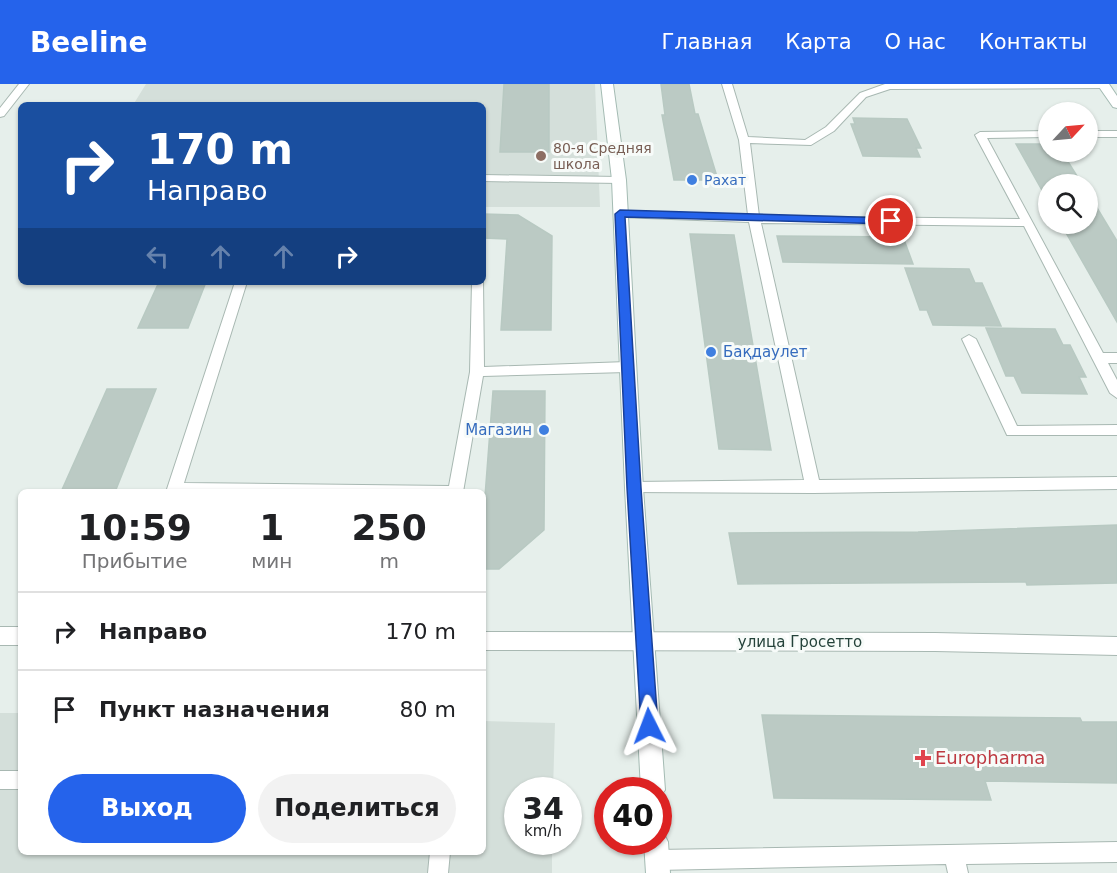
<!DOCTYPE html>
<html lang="ru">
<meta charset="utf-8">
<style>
body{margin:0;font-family:"DejaVu Sans",sans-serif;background:#f2f2f2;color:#202124;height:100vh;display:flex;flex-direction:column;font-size:22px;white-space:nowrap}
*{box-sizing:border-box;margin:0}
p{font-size:20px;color:#757577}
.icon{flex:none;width:33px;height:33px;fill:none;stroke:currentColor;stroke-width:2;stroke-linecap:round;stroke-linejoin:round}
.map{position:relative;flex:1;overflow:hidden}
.sheet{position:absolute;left:18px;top:405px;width:468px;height:366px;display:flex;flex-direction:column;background:#fff;border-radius:9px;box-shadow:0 2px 4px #0004}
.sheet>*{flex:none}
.top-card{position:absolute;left:18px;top:18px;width:468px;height:183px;border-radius:9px;box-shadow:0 2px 4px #0004;background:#1a4fa0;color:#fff;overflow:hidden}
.needle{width:39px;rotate:64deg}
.fabs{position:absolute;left:1038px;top:18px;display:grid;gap:12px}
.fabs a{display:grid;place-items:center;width:60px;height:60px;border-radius:50%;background:#fff;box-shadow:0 2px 4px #0004;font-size:30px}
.speed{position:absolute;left:504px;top:693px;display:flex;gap:12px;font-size:30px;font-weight:700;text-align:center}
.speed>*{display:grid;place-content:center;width:78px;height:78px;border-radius:50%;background:#fff;box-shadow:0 2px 4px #0004;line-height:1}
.speed small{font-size:15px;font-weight:400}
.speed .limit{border:9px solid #d22;background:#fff;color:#111}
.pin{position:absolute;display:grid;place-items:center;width:51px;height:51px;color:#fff;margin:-26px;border:3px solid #fff;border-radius:50%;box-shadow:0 2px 6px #0007}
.me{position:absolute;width:66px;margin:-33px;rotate:357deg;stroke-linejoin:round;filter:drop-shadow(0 0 4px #0008)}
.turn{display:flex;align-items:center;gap:21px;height:126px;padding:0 30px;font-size:27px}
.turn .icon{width:78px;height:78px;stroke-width:2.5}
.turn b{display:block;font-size:42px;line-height:51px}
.lanes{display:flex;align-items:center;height:57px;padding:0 30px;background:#0003;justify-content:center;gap:30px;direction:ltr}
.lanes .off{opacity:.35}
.eta{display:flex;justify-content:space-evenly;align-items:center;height:102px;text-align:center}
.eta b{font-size:36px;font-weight:600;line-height:42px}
.button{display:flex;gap:12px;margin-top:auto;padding:12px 30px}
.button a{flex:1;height:69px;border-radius:36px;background:#2563eb;color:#fff;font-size:24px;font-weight:600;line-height:69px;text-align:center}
.button a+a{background:#f2f2f2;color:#202124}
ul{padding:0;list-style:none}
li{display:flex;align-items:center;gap:18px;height:78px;padding:0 30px;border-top:2px solid #e0e0e0}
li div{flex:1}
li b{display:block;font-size:22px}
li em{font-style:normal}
header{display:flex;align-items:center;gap:36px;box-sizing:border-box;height:84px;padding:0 30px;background:#2563eb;color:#fff}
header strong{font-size:28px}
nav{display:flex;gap:33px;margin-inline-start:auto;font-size:21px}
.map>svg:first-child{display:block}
</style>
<header>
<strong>Beeline</strong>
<nav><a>Главная</a><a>Карта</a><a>О нас</a><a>Контакты</a></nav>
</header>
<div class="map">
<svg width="1117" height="789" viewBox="0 0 1117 789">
<rect width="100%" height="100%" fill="#e6efeb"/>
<!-- built -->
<path fill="#d4dfda" d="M146,0H595L600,123H483V21H133Z
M0,629H21V768H483V637L555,639L553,706H518V758H552V789H0Z"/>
<!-- building -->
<path fill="#bbcac4" stroke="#b8c9c2" stroke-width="1.5" d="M504,0H549V68H500Z
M661,0H689L695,30H698L718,96H674L662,31H665Z
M853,34L907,35L921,64H916L920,73L863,72L851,40H855Z
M1016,60H1048V68H1062L1082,100H1048V117Z
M1088,109L1117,157V238L1061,140H1088Z
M483,130L518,131L552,152L551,246H501L507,155L483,154Z
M690,150L734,151L771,366L719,365Z
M777,152L903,153L913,180L783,178Z
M905,184L969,185L975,199H982L1001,242L933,241L927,226H920Z
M159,198H206L188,244H138Z
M986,244L1055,245L1063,261H1070L1086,293H1079L1087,310L1022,309L1014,292H1006Z
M107,305H156L115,408H61Z
M493,307H545L544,446L499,485H483V439Z
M1117,441V499L1027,501L1026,498L738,500L729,449L918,448Z
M762,631L1080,634L1082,638H1117V699L985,697L991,716L774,714Z"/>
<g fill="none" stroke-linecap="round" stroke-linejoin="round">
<defs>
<path id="lane" d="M19,0H29L4,32L0,33V24Z
M722,0H732L748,53L805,56L826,43L860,9L885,0H1107L1103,4L890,5L866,13L834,47L811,61L750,59L759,132L1020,135L975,51L980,48L1048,47V53L987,54L1103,269H1117V279H1108L1117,296V314L1110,309L1024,142L761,139L819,396L1117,393V405L813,409L629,408L626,404L629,400L634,398L804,396L749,138L620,133L614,130L620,127L748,131L739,56Z
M1088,47H1117V53H1088Z
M483,91L619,93L624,96L619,99L483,97Z
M483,196L484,283L627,278L634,283L627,288L483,292L463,408H169L167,405L235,198H247L184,399L449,402L470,288L472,198Z
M969,251L976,255L1017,342L1117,341V351H1007L962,255Z
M0,687H21V705H0Z
M1117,758V778L966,780L968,789H948L946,780L657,786L650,783L647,776L650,769L657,766Z
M430,768H450L448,789H428Z"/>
<path id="street" d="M0,543H21V561H0Z
M483,548L935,549L1117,553V571L935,567L483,566Z"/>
<path id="secondary" d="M601,0H613L626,96L643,404L665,706L658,715V706H641L625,404L612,96Z
M1097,0H1109L1117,12V24L1113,23Z
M658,747L664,750L668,758L670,789H646L644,758H658Z"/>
</defs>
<!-- lane casing -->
<use href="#lane" stroke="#a8b8b2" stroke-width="2"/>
<!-- street casing -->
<use href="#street" stroke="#a8b8b2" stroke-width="2"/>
<!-- secondary casing -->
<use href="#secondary" stroke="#a4bbb3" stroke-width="2"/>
<!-- lane -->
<use href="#lane" fill="#fff" fill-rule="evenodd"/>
<!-- street -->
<use href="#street" fill="#fff" fill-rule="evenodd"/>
<!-- secondary -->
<use href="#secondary" fill="#fff" fill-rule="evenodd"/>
</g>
<!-- route -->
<path fill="#2563eb" stroke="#184099" stroke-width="1.5" d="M620,126L891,134L897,137L891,140L625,133L641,404L658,642L655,648L649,650L643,648L641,642L627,404L615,130Z"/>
<!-- markers -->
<circle fill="#8d6e63" stroke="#f7fbf9" stroke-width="2" cx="541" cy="72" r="6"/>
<g fill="#3f7fe0" stroke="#f7fbf9" stroke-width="2">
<circle cx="692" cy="96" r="6"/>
<circle cx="711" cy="268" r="6"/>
<circle cx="544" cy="346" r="6"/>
</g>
<path fill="#e0444e" stroke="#f7fbf9" stroke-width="2" d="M920 665h6v6h6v6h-6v6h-6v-6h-6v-6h6z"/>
<g text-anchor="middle" stroke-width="6" stroke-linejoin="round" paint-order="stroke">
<!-- far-education labels -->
<g font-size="14" fill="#785e54" stroke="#f7fbf9" text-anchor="start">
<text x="553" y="69">80-я Средняя<tspan x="553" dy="16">школа</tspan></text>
</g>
<!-- far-shop labels -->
<g font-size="14" fill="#366cbe" stroke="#f7fbf9" text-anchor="start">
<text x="704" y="101">Рахат</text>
</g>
<!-- shop labels -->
<g font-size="15" fill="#366cbe" stroke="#f7fbf9" text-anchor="start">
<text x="723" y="273">Бақдаулет</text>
<text x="532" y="351" text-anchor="end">Магазин</text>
</g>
<!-- street labels -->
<g font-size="15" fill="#24423a" stroke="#f7fbf9">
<text x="800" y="563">улица Гросетто</text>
</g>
<!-- near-health labels -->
<g font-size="18" fill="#be3a42" stroke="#f7fbf9" text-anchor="start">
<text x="935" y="680">Europharma</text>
</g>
</g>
</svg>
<div class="fabs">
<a><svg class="needle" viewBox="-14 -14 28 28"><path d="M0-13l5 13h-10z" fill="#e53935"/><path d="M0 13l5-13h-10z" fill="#757577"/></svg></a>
<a><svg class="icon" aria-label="search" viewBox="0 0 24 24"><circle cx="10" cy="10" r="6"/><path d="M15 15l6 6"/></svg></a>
</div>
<div class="speed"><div>34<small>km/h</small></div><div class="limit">40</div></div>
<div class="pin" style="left:891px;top:137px;background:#d93025"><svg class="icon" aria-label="arrive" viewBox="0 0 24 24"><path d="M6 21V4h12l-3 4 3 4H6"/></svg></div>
<svg class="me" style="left:649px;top:642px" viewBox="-20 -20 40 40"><path d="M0-17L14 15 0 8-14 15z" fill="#2563eb" stroke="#fff" stroke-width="4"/></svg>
<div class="top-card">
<div class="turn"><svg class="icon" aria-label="right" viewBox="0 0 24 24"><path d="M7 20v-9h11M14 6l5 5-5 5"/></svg><div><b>170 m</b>Направо</div></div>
<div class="lanes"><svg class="icon off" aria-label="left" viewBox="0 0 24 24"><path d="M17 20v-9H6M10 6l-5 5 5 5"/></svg><svg class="icon off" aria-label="ahead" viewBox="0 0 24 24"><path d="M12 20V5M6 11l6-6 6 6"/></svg><svg class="icon off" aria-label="ahead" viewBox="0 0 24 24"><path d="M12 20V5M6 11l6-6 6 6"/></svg><svg class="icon" aria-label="right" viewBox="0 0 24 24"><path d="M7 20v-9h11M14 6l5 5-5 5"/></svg></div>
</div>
<section class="sheet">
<div class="eta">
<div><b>10:59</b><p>Прибытие</p></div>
<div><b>1</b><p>мин</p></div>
<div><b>250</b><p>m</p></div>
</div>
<ul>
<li><svg class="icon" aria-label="right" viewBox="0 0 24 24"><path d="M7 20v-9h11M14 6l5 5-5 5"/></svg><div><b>Направо</b></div><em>170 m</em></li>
<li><svg class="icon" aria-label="arrive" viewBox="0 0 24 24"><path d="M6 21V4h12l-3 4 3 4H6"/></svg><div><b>Пункт назначения</b></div><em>80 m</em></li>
</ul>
<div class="button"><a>Выход</a><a>Поделиться</a></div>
</section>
</div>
